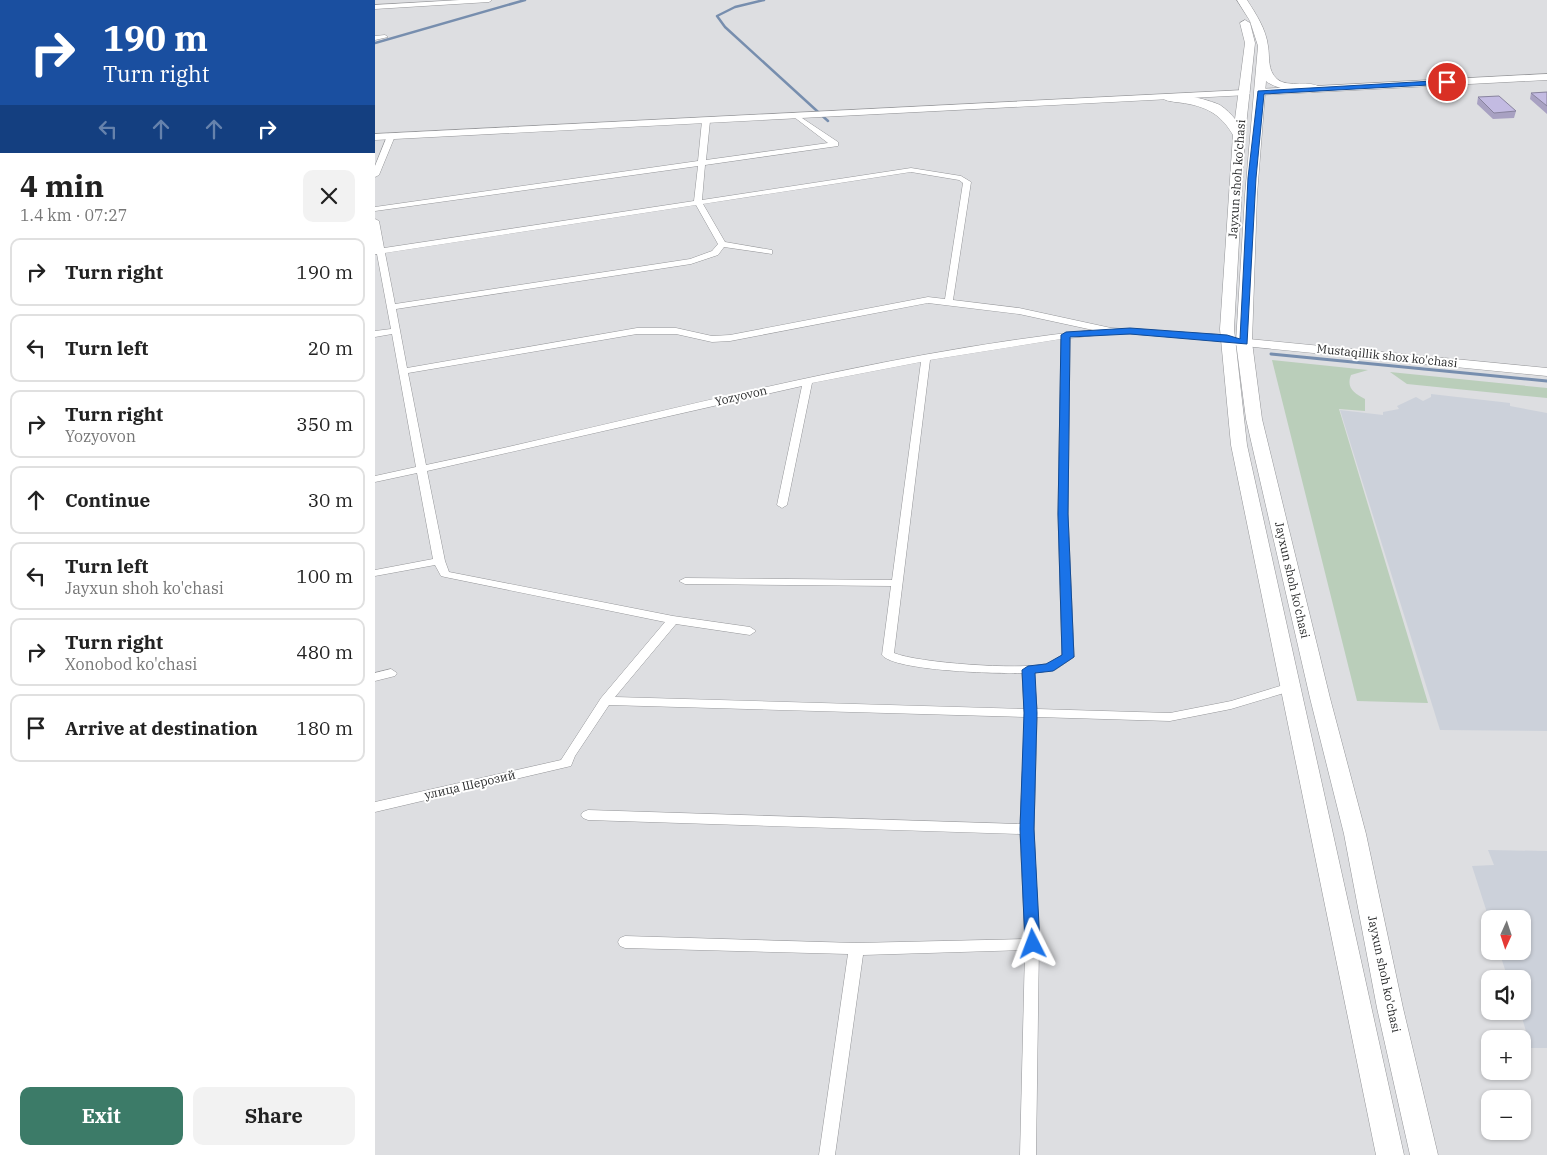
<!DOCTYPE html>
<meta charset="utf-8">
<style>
body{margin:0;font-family:"IBM Plex Serif",serif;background:#f2f2f2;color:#222;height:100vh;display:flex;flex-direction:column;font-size:19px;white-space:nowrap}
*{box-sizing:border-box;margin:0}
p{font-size:16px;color:#767676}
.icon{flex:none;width:28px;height:28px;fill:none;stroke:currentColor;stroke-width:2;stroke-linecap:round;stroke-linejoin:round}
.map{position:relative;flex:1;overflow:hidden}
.details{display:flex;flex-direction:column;background:#fff;width:375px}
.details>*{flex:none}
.top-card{background:#1a4fa0;color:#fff;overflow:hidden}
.needle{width:32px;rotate:183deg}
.controls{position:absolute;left:1106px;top:910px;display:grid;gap:10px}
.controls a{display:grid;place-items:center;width:50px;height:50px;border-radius:10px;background:#fff;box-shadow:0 1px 4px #0004;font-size:25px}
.pin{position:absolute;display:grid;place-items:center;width:42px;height:42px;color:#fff;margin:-21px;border:2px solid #fff;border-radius:50%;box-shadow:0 1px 5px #0007}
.me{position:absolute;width:55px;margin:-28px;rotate:357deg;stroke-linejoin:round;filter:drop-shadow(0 0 4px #0008)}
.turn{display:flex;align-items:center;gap:18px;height:105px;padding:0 20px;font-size:22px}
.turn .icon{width:65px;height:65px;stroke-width:2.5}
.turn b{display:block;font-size:35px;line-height:42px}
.lanes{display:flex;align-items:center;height:48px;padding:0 20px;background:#0003;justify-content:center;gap:25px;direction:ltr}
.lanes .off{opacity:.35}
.round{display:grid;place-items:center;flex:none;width:52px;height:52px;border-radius:10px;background:#f2f2f2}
.overview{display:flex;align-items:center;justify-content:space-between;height:85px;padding:0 20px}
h1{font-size:30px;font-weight:800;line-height:38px}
.action{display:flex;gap:10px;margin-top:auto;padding:10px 20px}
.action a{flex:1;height:58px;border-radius:10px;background:#3c7b68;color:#fff;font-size:20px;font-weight:800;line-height:58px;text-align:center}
.action a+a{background:#f2f2f2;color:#222}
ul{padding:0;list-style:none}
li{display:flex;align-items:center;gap:15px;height:68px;margin:0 10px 8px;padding:0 10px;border:2px solid #e0e0e0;border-radius:10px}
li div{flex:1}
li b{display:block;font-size:19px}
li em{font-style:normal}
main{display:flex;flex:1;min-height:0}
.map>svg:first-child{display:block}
</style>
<main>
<section class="details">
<div class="top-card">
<div class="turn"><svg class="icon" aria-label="right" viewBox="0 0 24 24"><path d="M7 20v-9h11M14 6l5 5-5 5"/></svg><div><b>190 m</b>Turn right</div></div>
<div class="lanes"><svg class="icon off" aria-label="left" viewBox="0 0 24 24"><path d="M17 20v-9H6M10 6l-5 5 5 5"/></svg><svg class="icon off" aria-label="ahead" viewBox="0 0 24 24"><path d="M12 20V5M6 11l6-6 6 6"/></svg><svg class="icon off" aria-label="ahead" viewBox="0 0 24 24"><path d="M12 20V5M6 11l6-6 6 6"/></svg><svg class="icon" aria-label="right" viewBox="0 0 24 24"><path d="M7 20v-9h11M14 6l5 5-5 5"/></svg></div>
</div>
<div class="overview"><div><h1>4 min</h1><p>1.4 km · 07:27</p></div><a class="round"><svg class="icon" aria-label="close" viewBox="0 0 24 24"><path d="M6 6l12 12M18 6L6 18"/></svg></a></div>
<ul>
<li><svg class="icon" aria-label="right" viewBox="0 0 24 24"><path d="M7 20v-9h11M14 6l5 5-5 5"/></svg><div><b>Turn right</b></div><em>190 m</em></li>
<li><svg class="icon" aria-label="left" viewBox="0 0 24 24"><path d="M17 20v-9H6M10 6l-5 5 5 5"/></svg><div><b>Turn left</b></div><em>20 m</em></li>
<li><svg class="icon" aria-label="right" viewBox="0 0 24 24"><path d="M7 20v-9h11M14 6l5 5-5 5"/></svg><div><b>Turn right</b><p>Yozyovon</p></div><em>350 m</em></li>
<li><svg class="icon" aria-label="ahead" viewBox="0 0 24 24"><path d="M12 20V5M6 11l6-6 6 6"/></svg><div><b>Continue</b></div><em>30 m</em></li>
<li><svg class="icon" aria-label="left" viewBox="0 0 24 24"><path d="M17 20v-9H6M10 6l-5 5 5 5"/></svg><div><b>Turn left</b><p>Jayxun shoh ko'chasi</p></div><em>100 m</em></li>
<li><svg class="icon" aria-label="right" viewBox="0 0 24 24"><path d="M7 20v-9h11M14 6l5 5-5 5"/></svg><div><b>Turn right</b><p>Xonobod ko'chasi</p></div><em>480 m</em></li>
<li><svg class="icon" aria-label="arrive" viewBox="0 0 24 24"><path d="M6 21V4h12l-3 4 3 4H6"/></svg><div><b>Arrive at destination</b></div><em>180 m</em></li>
</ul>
<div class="action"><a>Exit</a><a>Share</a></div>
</section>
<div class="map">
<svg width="1172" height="1155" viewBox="0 0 1172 1155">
<rect width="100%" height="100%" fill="#dddee1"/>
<!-- built -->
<path fill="#ccd1da" d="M1056,394L1135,403V406L1172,413V731L1065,730L965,410L1008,415V412L1024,409L1022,406L1041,397L1048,401L1056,397Z
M1113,850L1172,851V1048H1156L1145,1011H1148V979H1133L1124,951H1148V919H1115V922L1097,866L1119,865Z"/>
<!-- green -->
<path fill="#baceba" d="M897,360L993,370L976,375C971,388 979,393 990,399V411L964,409L1053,703L982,701Z
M1015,372L1172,388V398L1032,384Z"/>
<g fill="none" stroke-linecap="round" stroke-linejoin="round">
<!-- stream-far1 -->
<path stroke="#778eae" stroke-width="2.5" d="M389,0L360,7L342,16L350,27L453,121
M0,43L150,0"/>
<!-- stream -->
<path stroke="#778eae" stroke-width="3" d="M896,354L1172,381"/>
<defs>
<path id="minor" d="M85,0H117L114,2L0,9V5Z
M0,36L10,35L13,37L0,40Z
M421,114L463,142V146L330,165L327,200L536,168L586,176L596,182L578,300L644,308L736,328L852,335L857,338L852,341L728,332L724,335L695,338L693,514L699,657L680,670L659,673L662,709L795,713L856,701L915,683L921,687L919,690L856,709L795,721L662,717L659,829L664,944L661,1155H645L650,950L488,955L460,1155H444L473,954L250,948L245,946L243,942L245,938L250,936L481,943L650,939L645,834L213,820L208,818L206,815L208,812L213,810L645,824L650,717L234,705L200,756L196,766L0,812V802L186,760L226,698L290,622L70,577L66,576L60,565L0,576V570L58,559L42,473L0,482V476L41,467L17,334L0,337V331L16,329L2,254H0V219L4,221L9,248L319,201L323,166L0,211V207L323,161L327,121L331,119L335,121L331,160L453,143L419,117L417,116ZM536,172L584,180L588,183L570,299L553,297L355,335L337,336L301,328H262L32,368L21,309L316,264L343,255L349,247L397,254V250L350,242L328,204ZM321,205L343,244L337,251L315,259L20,304L10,253ZM553,303L644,314L718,330C493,354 273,418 51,465L33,373L262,334H301L337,342L355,341ZM686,339L683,514L687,655C682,658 676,663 670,664C645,670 543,663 519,653L555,360ZM546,362L517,580L310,578L304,581L310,584L516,586L507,655C519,671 624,674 647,673L649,709L240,697L301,624L375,635L381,631L375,627L298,616L74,572L70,561L52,471L427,386L402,505L407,508L412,505L437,383Z
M13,134L20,136L4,175L0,177V166Z
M16,669L22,673L20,676L0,681V673Z"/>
<path id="secondary" d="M1172,74V80L885,95L880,92L885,89Z
M870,90L875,93L873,95L0,140V134Z"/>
<path id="primary" d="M853,337L1172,368V376L848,344L846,341L848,338Z"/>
<path id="trunk" d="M862,0H872C881,14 891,29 893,46C895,57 892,70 902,79C913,89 936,78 947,89C938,97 899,89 891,81L882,195L877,342L887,419L955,698L991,834L1028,1008L1063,1155H1035L1002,1008L969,834L935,698L871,419L861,342L870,195L883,46L875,21Z
M870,20L875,23L880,43L870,135L859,329L872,445L1029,1155H1001L856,445L845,329L858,135C844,111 827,105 800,102C795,101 790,101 786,97C794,89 835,100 845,105C851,109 856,114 860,119L870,43L865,23Z"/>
</defs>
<!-- minor casing -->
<use href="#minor" stroke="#959699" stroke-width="1"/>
<!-- secondary casing -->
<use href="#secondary" stroke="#959699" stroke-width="1"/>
<!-- primary casing -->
<use href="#primary" stroke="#959699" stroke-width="1"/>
<!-- trunk casing -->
<use href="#trunk" stroke="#959699" stroke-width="1"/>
<!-- minor -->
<use href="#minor" fill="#fff" fill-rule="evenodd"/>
<!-- secondary -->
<use href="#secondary" fill="#fff" fill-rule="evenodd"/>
<!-- primary -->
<use href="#primary" fill="#fff" fill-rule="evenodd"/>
<!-- trunk -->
<use href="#trunk" fill="#fff" fill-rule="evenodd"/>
</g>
<!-- wall -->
<path fill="#a8a1c2" d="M1172,92V114L1155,99L1156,93Z
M1103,97L1141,111L1139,118L1118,119L1102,104Z"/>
<!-- building -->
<path fill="#c3bbe2" stroke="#88839e" d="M1172,92V106L1156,93Z
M1124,96L1141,111L1119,113L1103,97Z"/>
<!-- route -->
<path fill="#1a73e8" stroke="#114b97" d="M1075,80L1072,84L889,94L881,178L872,344L755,334L695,337L693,514L699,657L678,671L660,673L662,713L659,829L665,944L663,948H652L650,944L645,829L649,713L647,670L653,666L671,664L687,655L683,514L686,335L691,332L755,328L852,335L865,339L873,178L883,91Z"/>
<g text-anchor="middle" stroke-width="4" stroke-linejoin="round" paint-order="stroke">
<!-- street labels -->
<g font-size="12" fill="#2a2b2c" stroke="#fff">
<text transform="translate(862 179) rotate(-86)" y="4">Jayxun shoh ko'chasi</text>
<text transform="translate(1012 356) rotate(6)" y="4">Mustaqillik shox ko'chasi</text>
<text transform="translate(366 396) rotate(-13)" y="4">Yozyovon</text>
<text transform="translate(917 580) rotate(77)" y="4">Jayxun shoh ko'chasi</text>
<text transform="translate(95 785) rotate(-13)" y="4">улица Шерозий</text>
<text transform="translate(1009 974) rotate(78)" y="4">Jayxun shoh ko'chasi</text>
</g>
</g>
</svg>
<div class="controls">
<a><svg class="needle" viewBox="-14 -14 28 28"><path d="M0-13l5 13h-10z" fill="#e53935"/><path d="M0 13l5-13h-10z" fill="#767676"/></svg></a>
<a><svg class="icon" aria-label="sound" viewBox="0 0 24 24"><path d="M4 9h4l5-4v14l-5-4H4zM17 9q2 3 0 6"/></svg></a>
<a>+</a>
<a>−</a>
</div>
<div class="pin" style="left:1072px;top:82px;background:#d93025"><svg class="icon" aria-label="arrive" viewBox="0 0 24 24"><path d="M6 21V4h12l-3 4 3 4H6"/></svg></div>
<svg class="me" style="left:658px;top:944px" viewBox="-20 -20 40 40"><path d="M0-17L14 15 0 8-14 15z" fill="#1a73e8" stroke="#fff" stroke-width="4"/></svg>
</div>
</main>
